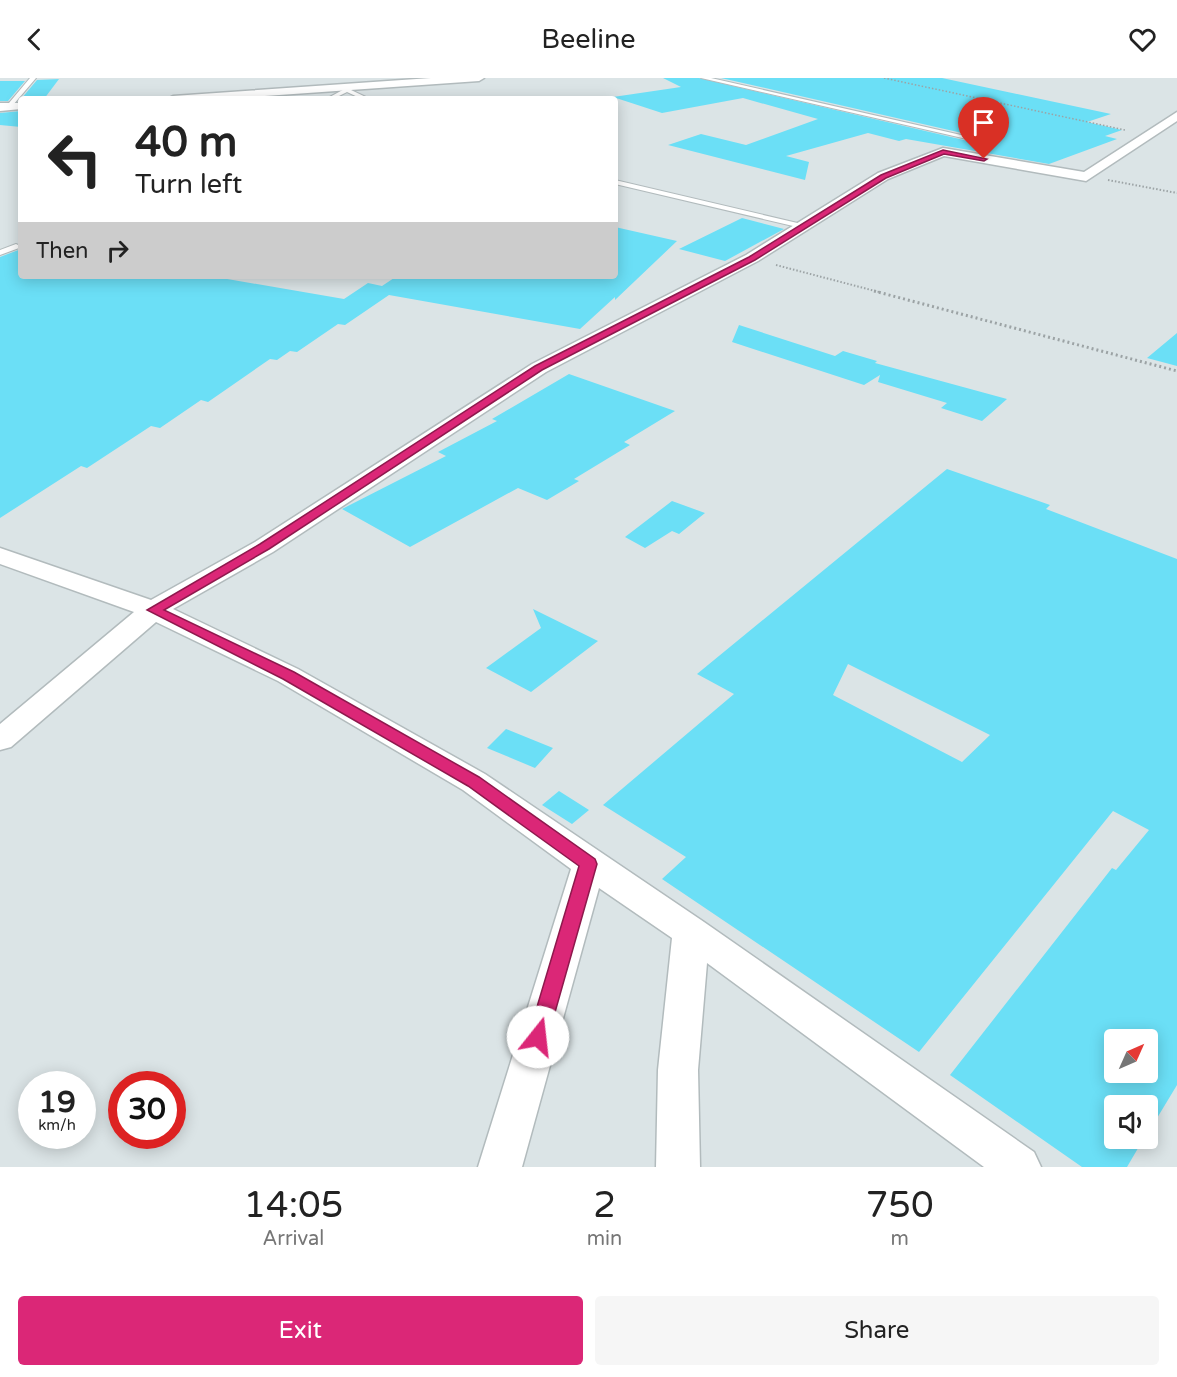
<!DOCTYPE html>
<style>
body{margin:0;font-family:"Varela Round",sans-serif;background:#f6f6f6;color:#222;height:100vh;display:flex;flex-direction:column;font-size:22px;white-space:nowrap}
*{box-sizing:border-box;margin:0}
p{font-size:20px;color:#767676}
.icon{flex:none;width:33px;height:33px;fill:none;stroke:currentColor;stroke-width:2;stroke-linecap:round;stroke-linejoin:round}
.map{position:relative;height:1089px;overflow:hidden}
.panel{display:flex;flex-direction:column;background:#fff;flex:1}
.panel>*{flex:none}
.guide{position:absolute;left:18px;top:18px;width:600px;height:183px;border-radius:6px;box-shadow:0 3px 15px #0003;background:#fff;color:#222;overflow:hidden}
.needle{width:39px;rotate:45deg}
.fabs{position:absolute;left:1104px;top:951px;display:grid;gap:12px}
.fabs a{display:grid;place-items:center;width:54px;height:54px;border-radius:6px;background:#fff;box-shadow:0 3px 15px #0003;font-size:30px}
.speed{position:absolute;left:18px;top:993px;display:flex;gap:12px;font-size:30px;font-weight:700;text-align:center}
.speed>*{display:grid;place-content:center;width:78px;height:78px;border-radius:50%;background:#fff;box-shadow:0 3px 15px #0003;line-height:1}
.speed small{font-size:15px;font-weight:400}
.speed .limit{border:9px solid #d22;background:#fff;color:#111}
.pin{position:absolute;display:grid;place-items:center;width:51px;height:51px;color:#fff;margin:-62px -26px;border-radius:50% 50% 50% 0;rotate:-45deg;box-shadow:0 0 6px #0007}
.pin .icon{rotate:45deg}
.me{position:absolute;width:66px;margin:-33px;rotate:16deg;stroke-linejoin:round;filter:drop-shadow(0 0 4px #0008)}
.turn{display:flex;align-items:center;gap:21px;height:126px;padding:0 18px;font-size:27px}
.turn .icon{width:78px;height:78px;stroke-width:2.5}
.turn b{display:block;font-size:42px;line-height:51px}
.then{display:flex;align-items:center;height:57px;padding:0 18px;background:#0003;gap:12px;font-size:22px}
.eta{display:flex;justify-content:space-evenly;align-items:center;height:102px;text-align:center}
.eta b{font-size:36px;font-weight:600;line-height:42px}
.action{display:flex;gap:12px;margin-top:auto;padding:12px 18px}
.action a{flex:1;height:69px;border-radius:6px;background:#db2777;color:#fff;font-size:24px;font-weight:600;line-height:69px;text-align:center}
.action a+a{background:#f6f6f6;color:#222}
header{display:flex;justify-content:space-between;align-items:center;height:78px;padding:0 18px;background:#fff;font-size:27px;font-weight:600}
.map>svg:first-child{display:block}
</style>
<header><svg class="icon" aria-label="back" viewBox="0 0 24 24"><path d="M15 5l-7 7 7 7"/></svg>Beeline<svg class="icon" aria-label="heart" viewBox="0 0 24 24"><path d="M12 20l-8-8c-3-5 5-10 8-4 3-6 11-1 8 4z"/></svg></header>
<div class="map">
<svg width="1177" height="1089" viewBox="0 0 1177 1089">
<rect width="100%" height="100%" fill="#dbe4e6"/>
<!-- building -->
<path fill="#6bdff6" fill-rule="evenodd" d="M663,0H699L981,66L985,62L984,60L721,0H942L1111,36L1087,44L1122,52L1105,58L1117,61L1049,86L906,61L899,63L868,55L786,78L809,84L805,102L668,67L701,56L746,67L818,41L743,20L662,35L613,19L681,9Z
M59,1L44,21H21L37,2Z
M0,3H25L8,23H0Z
M21,33V49L0,47V35Z
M742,140L784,151L725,183L679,171Z
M615,149L677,163L615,222V219L580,251L389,217L345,247L338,246L297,274L290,273L277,282L270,281L208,324L201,322L160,350L151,348L87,390L81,388L0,440V179L21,171V198H210L344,221L368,205L382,208L397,198H615Z
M739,247L835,278L843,273L877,283L875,285L1007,321L982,343L941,330L947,325L878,304L880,297L864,307L732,264Z
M1177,255V288L1147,280Z
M569,296L675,333L624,364L630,367L574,401L579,403L547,422L518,410L410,469L342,431L446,378L438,374L497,343L492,341Z
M947,391L1050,427L1046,431L1177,481V1007L1148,1055V1028H1114V1060H1144L1127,1089H1082L950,997L1112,790L1116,792L1149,752L1113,733L919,974L662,801L686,779L603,727L734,616L697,596ZM848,586L990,657L962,684L833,617ZM1114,962H1148V994H1114Z
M672,423L705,435L679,456L672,453L645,470L625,459Z
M533,531L598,563L531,614L486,590L541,550Z
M506,651L553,670L535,690L487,670Z
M559,713L589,732L572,746L542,727Z"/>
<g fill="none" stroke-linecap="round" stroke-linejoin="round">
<defs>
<path id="service" d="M30,0H36L13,27L0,32V28L9,25Z
M701,0H711L983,62L980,64Z
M352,7L355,9L351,12L370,21H362L347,14L333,21H326Z
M615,102L806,147L810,149L806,151L615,106Z
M16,166L20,168L19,170L0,177V172Z"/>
<path id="minor" d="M431,0H484L479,3L223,21H167L173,18Z
M0,25H21V31L0,33Z
M1177,34V43L1086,103L944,78L888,101L758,183L546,294L273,474L173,531L298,591L485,696L704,844L1034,1074L1041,1089H984L707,885L698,992L700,1089H656L658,992L672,860L599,810L522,1089H478L571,791L463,712L278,603L156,544L11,669L0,672V646L134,534L0,486V470L151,522L255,464L532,286L746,177L878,95L943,70L1084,94Z"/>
</defs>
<!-- service casing -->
<use href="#service" stroke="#b2bbbd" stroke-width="2"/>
<!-- minor casing -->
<use href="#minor" stroke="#b2bbbd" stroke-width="3"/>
<!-- path-far2 -->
<path stroke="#9ca3a5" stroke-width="1.5" stroke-dasharray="1.5 2" stroke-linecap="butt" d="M884,0L1125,52"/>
<!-- path-far1 -->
<path stroke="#9ca3a5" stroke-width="2" stroke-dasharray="1.5 2" stroke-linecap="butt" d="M1108,102L1177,115
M776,187L879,214"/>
<!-- path -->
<path stroke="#9ca3a5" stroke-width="3" stroke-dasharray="2 3" stroke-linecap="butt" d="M874,213L1177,293"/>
<!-- service -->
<use href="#service" fill="#fff" fill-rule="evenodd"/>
<!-- minor -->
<use href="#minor" fill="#fff" fill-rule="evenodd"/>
</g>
<!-- route -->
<path fill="#db2777" stroke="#8e194d" stroke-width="1.5" d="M943,72L987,81L984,83L944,76L886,100L755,182L542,292L269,471L164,532L294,594L479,699L595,781L597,786L548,959L545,965L538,968L531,965L528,959L579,788L468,708L283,601L147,532L260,466L535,288L749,179L881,97Z"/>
</svg>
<div class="fabs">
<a><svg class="needle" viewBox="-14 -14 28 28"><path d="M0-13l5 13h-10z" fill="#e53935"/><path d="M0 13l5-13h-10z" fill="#767676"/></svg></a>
<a><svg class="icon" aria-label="sound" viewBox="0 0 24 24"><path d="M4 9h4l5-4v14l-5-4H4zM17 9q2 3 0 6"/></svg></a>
</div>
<div class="speed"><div>19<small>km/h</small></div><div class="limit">30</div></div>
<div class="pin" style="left:984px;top:81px;background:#d93025"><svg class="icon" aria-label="arrive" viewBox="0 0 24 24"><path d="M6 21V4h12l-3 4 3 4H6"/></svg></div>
<svg class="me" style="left:538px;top:959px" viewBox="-20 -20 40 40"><circle r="19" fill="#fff"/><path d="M0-13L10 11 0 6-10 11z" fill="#db2777"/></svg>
<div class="guide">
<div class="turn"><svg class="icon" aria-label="left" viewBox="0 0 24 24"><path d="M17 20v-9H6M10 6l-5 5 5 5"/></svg><div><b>40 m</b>Turn left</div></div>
<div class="then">Then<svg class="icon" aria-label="right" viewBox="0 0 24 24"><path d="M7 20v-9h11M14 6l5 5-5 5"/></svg></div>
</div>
</div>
<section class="panel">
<div class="eta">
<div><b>14:05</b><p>Arrival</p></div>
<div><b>2</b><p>min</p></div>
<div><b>750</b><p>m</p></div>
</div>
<div class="action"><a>Exit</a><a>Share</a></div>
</section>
